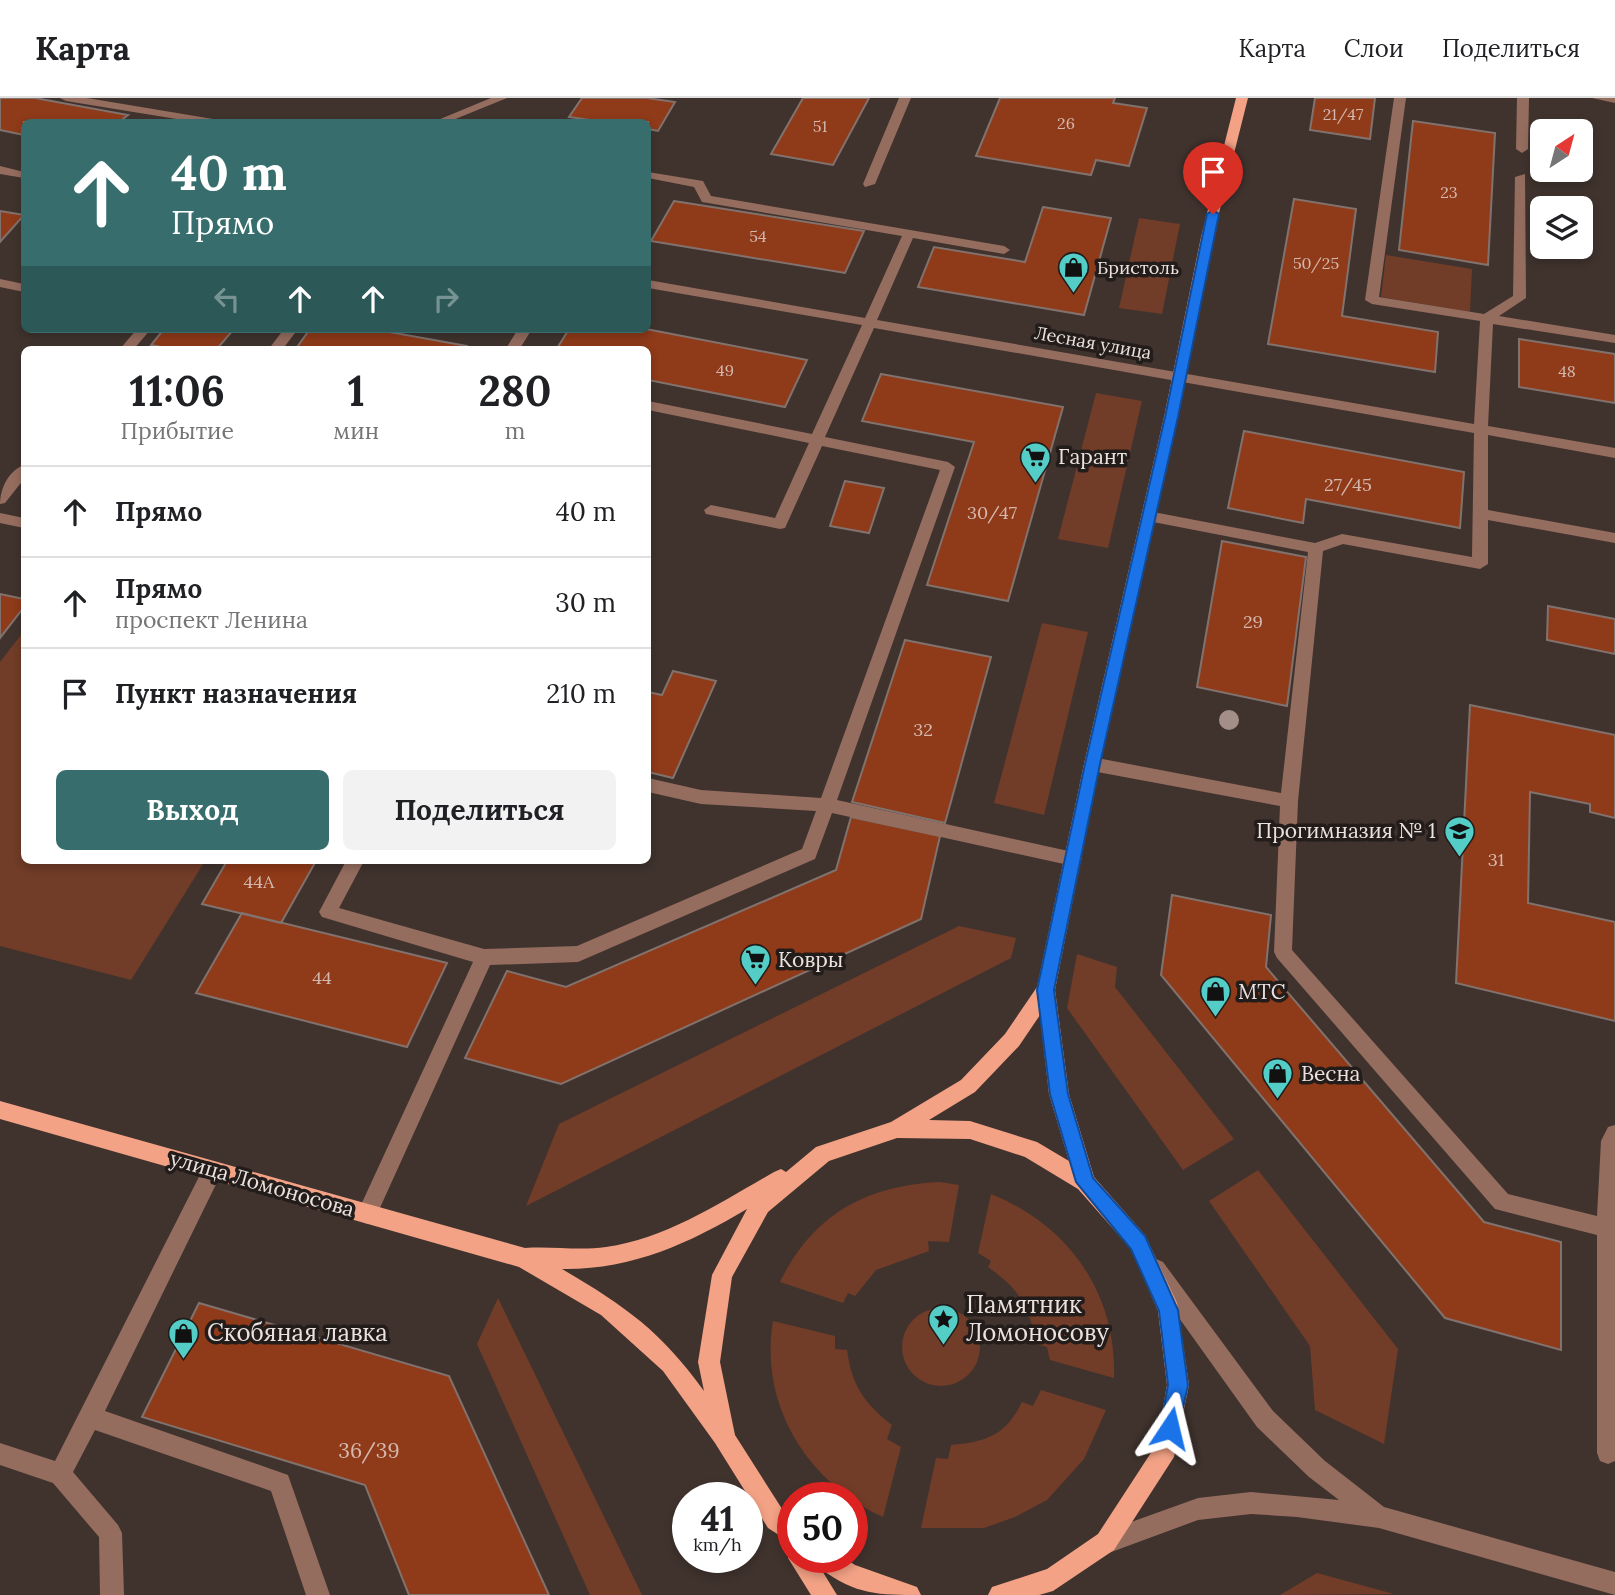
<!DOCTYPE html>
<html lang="ru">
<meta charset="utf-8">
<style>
body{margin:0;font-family:Lora,serif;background:#f2f2f2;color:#202124;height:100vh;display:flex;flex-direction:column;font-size:26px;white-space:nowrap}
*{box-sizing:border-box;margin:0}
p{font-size:23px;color:#757577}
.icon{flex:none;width:38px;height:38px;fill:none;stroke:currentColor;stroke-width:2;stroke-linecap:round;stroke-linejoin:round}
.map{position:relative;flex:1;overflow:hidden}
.side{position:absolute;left:21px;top:248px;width:630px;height:518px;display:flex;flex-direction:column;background:#fff;border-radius:10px;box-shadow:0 4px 10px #0003}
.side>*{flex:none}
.hud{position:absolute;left:21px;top:21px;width:630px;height:214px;border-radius:10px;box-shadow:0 4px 10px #0003;background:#376e6d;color:#fff;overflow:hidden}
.needle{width:46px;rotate:36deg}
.tools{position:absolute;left:1530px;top:21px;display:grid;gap:14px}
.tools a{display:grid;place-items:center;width:63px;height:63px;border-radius:10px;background:#fff;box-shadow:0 4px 10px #0003;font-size:35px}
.speed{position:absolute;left:672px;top:1384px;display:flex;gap:14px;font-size:35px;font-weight:700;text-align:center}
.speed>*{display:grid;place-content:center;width:91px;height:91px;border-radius:50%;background:#fff;box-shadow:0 4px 10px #0003;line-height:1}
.speed small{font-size:18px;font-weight:400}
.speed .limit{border:10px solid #d22;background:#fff;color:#111}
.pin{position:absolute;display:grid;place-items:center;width:60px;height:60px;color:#fff;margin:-72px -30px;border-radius:50% 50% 50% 0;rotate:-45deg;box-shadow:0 0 7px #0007}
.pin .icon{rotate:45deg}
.me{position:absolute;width:77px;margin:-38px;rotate:10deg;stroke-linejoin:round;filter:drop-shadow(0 0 5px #0008)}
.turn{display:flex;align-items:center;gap:24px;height:147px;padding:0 35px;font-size:32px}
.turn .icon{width:91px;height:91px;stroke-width:2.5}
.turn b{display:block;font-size:49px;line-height:60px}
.lanes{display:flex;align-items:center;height:66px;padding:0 35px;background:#0003;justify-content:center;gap:35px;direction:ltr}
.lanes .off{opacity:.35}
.eta{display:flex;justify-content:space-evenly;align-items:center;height:119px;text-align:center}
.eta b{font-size:42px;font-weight:700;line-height:49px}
.cta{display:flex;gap:14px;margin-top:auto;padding:14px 35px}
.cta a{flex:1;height:80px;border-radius:10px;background:#376e6d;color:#fff;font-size:28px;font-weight:700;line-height:80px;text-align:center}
.cta a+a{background:#f2f2f2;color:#202124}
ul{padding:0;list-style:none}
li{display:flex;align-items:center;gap:21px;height:91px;padding:0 35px;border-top:2px solid #e0e0e0}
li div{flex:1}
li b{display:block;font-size:26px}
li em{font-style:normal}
header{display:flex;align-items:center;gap:42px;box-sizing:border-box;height:98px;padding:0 35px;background:#fff;border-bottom:2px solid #e0e0e0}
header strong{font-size:33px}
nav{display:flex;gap:38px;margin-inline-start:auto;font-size:24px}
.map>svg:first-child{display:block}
</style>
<header>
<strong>Карта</strong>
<nav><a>Карта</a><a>Слои</a><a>Поделиться</a></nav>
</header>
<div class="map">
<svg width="1615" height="1497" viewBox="0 0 1615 1497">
<rect width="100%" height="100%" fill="#40332e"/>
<!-- green -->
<path fill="#713c28" d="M1139,120L1180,126L1162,216L1119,210Z
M1386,157L1472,171L1470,214L1381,199Z
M1096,295L1142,303L1108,450L1058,441Z
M1042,525L1088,534L1044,717L994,705Z
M24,533V763H205L131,882L0,848V564Z
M959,828L1016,840L1011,860L526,1108L559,1026Z
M1077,856L1117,869L1115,889L1234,1041L1183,1072L1067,910Z
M1258,1072L1398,1251L1384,1346L1315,1312L1310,1248L1209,1103Z
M940,1084L959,1087L949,1144L928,1143L929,1153L876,1172L855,1198L848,1195L843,1205L780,1184C813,1116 867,1087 940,1084Z
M991,1096C1069,1127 1117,1196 1114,1280L1050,1262L1047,1249L1036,1246C1029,1207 1020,1192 988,1169L991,1163L978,1155Z
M498,1200L642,1497H590L477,1246Z
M902 1249a39 39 0 1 1 78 0a39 39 0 1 1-78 0Z
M773,1223L835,1238V1251L847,1252C852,1288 864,1305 892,1327L887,1341L901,1349L883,1419C808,1384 759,1308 773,1223Z
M1041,1292L1106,1312L1084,1361L1047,1402L1015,1419L984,1430H921L936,1360L948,1361L951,1347C987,1344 1006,1337 1022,1304L1033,1308Z
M1317,1475L1394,1496L1280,1497Z"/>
<!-- building -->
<path fill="#8f3a19" stroke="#82726d" stroke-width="2" d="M0,0H35L128,17L119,24H24V37L0,32Z
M582,0H647L675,4L658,33L648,31V24H604L569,19Z
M803,0H869L833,67L771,56Z
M1000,0H1115L1113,5L1147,10L1129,68L1096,62L1091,77L976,58Z
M1315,0H1375L1370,41L1310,32Z
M1413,23L1495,35L1488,167L1399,152Z
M1294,101L1356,111L1342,218L1438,234L1435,274L1268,246Z
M674,103L864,133L845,175L651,143Z
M1043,109L1111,120L1084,217L918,189L934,149L1025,164Z
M0,113L24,117L0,144Z
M164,231H234L216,252H176L151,247Z
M310,231H373L467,248L465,252H295Z
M569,231H646L807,262L785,309L648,282V252H556Z
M1519,241L1615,256V305L1519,289Z
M881,276L1063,309L1008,503L927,487L974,344L862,323Z
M1244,333L1464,374L1460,430L1306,401L1303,425L1228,410Z
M845,383L884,390L869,435L830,428Z
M1222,443L1306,459L1287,608L1197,589Z
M0,496L24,501V509L0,540Z
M1548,508L1615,521V556L1547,542Z
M905,542L991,559L945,725L852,704Z
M673,573L716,583L673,680L648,674V594L662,597Z
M1470,607L1615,637V720L1590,714V706L1530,694L1528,805L1615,824V923L1456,885Z
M851,719L940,738L921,821L561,986L465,960L507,873L566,889L836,772Z
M227,763H316L281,825L202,806Z
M1172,797L1271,817L1266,869L1484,1124L1561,1144V1252L1445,1220L1161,877Z
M242,815L447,865L407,949L196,895Z
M199,1205L449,1278L549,1497H409L365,1387L142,1319Z"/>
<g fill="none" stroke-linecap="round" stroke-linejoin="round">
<!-- minor -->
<path fill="#956d5f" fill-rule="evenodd" d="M60,0H87L213,21L219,24H195L66,3Z
M491,0H507L448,24H433Z
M899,0H911L875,86L865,89L863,86Z
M1394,0H1406L1379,199L1484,216L1513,198L1515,79L1525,76L1526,200L1499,218L1615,237V245L1493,226L1488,328L1615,350V360L1488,337V412L1615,435V445L1488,422V466L1480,471L1343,446L1323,453L1298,703L1292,852L1508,1096L1597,1118L1601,1043L1608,1029L1615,1027V1363L1608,1366L1600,1363L1597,1355V1137L1495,1111L1277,860L1274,854L1280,708L1092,673L1086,671L1084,666L1086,661L1092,659L1281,695L1308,454L1148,423L1141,418L1143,414L1148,413L1315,445L1342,436L1472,459L1474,335L874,230L825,339L948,364L955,369L837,702L1073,754L1079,756L1082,761L1079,766L1073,768L832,715L815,761L578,864L490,867L374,1123L367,1126L360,1123L357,1116L360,1109L473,864L322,819L319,814L346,763H364L339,810L484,851L577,848L802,751L816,713L701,706L648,694V680L701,692L821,700L940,372L822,348L785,430L780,431L706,416L704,412L711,407L775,420L809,345L648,312V303L812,336L862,227L648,190V182L865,220L902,138L702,104L694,89L648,80V74L703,83L711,98L1004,148L1010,152L1004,156L913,140L877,222L1474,326L1480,223L1372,206L1365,202Z
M1517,0H1529L1528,51L1522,55L1516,51Z
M1592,0H1615V5Z
M0,68L24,74V80L0,76Z
M0,181L24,186V194L0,189Z
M137,231H151L133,252H119Z
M284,231H298L282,252H268Z
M518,231H532L519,252H505Z
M24,367V381L5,405L0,406C0,391 8,373 24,367Z
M0,415L24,420V430L0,425Z
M213,1063L220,1065L223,1072L105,1313L288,1377L330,1497H306L271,1393L95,1332L73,1374L118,1427L122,1435L124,1497H100L99,1439L53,1385L0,1367V1345L55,1363L206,1065Z
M1156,1161L1163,1164L1273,1313L1325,1363L1384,1409L1615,1474V1497L1379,1430L1297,1419L1251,1416L1198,1422L1106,1456L1098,1452L1094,1444L1098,1436L1198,1400L1251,1394L1339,1402L1309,1379L1257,1329L1149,1178L1146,1171L1149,1164Z"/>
<!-- major -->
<path fill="#f3a285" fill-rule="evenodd" d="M1236,0H1248L1213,139L1178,319L1100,666L1055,892L1069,996L1094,1079L1145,1137L1177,1205L1189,1287L1174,1359L1114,1452L1053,1493L1039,1497H988L992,1489L1047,1471L1098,1436L1156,1347L1167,1287L1158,1213L1131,1151L1078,1091L1025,1059L970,1041L897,1040L829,1063L768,1114L732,1179L720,1264L735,1337L784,1414L793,1420V1446L768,1430L715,1345L663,1273L601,1217L519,1169L0,1021V1003L525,1150C552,1148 579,1153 606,1149C668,1140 721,1104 774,1074L781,1071L786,1074L816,1049L891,1024L961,982L1005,936L1037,889L1084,666L1164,319L1201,139ZM1040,917L1049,996L1069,1063L1037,1044L970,1023L929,1022L975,994L1019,948ZM747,1111L712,1177L698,1264L704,1293C661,1233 625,1208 562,1171C631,1172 688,1146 747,1111Z
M793,1451V1460H813L815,1462V1460H844L855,1467L917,1489L921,1497C879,1497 856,1497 821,1471L837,1497H811L788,1460Z"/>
</g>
<!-- trees -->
<circle fill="#a38f88" cx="1229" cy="622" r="10"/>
<!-- route -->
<path fill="#1a73e8" stroke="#114b97" stroke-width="2" d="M1213,112L1219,116L1178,319L1100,666L1054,892L1068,996L1093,1080L1145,1138L1178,1212L1188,1287L1177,1337L1170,1340L1163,1337L1160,1330L1168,1287L1159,1213L1131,1151L1076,1084L1050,996L1037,892L1085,666L1165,319L1207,116Z"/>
<!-- icons -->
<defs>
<symbol id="shop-pin" viewBox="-11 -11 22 30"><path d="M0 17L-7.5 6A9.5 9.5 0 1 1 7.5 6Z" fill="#54cdc7" stroke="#221c1a"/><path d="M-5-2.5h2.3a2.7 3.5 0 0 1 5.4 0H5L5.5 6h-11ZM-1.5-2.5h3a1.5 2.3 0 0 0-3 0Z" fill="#111"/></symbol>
<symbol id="supermarket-pin" viewBox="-11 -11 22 30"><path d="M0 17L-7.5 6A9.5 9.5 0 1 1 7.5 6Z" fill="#54cdc7" stroke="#221c1a"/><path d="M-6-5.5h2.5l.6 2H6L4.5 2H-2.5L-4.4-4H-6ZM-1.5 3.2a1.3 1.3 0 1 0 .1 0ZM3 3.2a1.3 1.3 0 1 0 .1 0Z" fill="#111"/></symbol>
<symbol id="school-pin" viewBox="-11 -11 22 30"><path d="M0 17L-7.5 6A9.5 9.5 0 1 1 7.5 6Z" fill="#54cdc7" stroke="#221c1a"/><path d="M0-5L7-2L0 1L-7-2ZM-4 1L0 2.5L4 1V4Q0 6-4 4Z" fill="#111"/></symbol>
<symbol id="sight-pin" viewBox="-11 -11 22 30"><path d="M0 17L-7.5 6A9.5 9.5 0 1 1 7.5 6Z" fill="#54cdc7" stroke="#221c1a"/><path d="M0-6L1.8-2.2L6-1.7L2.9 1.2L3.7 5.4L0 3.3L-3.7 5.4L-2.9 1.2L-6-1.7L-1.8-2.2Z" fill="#111"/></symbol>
</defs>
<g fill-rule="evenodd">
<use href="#shop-pin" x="1056" y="152" width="35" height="47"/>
<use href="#supermarket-pin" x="1018" y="342" width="35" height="47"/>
<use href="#school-pin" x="1442" y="716" width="35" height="47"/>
<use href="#supermarket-pin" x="738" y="844" width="35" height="47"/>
<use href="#shop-pin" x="1198" y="876" width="35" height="47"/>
<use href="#shop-pin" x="1260" y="958" width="35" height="47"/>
<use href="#sight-pin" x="926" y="1204" width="35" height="47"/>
<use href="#shop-pin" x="166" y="1218" width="35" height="47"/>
</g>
<g text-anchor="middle" stroke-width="7" stroke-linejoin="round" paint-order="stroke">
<!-- far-number labels -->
<g font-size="16" fill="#d4b8ae">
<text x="1343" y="22">21/47</text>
<text x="1066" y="31">26</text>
<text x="820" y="34">51</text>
<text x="1449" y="100">23</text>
<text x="758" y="144">54</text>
<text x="1316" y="171">50/25</text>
<text x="725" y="278">49</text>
<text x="1567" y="279">48</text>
</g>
<!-- far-poi labels -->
<g font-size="18" fill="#ebe2df" stroke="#221c1a" text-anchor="start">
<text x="1097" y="176">Бристоль</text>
</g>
<!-- far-street labels -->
<g font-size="18" fill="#ebe2df" stroke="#221c1a">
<text transform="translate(1093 245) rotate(10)" y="6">Лесная улица</text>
</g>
<!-- number labels -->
<g font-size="18" fill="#d4b8ae">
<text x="1348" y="393">27/45</text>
<text x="992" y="421">30/47</text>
<text x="1253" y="530">29</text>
<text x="923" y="638">32</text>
<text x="1496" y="768">31</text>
<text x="259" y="790">44А</text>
<text x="322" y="886">44</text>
</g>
<!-- poi labels -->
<g font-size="21" fill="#ebe2df" stroke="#221c1a" text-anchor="start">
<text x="1058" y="366">Гарант</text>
<text x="1436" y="740" text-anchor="end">Прогимназия № 1</text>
<text x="778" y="869">Ковры</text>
<text x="1238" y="901">МТС</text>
<text x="1301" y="983">Весна</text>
</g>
<!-- street labels -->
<g font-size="21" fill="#ebe2df" stroke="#221c1a">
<text transform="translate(262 1086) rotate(16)" y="7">улица Ломоносова</text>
</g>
<!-- near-number labels -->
<g font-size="21" fill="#d4b8ae">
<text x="369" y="1360">36/39</text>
</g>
<!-- near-poi labels -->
<g font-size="24" fill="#ebe2df" stroke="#221c1a" text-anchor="start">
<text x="966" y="1215">Памятник<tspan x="966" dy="28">Ломоносову</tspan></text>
<text x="207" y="1243">Скобяная лавка</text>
</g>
</g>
</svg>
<div class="tools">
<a><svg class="needle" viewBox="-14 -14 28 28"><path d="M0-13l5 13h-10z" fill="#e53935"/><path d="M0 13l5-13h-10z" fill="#757577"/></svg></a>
<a><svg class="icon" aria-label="layers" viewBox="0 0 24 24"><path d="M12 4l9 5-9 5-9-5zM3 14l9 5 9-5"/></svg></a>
</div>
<div class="speed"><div>41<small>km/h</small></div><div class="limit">50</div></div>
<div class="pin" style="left:1213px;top:116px;background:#d93025"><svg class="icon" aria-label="arrive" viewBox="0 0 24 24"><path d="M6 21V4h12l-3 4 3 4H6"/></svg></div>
<svg class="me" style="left:1170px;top:1330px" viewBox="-20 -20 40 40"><path d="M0-17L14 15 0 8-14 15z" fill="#1a73e8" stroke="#fff" stroke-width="4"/></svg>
<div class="hud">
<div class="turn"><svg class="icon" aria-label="ahead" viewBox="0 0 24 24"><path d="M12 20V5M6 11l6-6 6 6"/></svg><div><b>40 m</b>Прямо</div></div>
<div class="lanes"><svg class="icon off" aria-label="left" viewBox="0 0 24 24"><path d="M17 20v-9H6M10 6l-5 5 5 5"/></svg><svg class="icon" aria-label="ahead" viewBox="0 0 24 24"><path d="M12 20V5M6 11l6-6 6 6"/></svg><svg class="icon" aria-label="ahead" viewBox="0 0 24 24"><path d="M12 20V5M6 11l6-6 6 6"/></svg><svg class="icon off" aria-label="right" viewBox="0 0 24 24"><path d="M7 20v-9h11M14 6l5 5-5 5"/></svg></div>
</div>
<section class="side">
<div class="eta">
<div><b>11:06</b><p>Прибытие</p></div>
<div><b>1</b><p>мин</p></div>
<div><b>280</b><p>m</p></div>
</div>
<ul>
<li><svg class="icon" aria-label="ahead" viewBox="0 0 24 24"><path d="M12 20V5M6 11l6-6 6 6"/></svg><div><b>Прямо</b></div><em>40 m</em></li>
<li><svg class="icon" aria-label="ahead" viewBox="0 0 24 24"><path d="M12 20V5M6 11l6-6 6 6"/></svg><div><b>Прямо</b><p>проспект Ленина</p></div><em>30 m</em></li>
<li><svg class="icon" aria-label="arrive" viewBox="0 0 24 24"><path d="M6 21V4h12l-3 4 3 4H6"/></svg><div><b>Пункт назначения</b></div><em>210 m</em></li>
</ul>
<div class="cta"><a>Выход</a><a>Поделиться</a></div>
</section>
</div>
